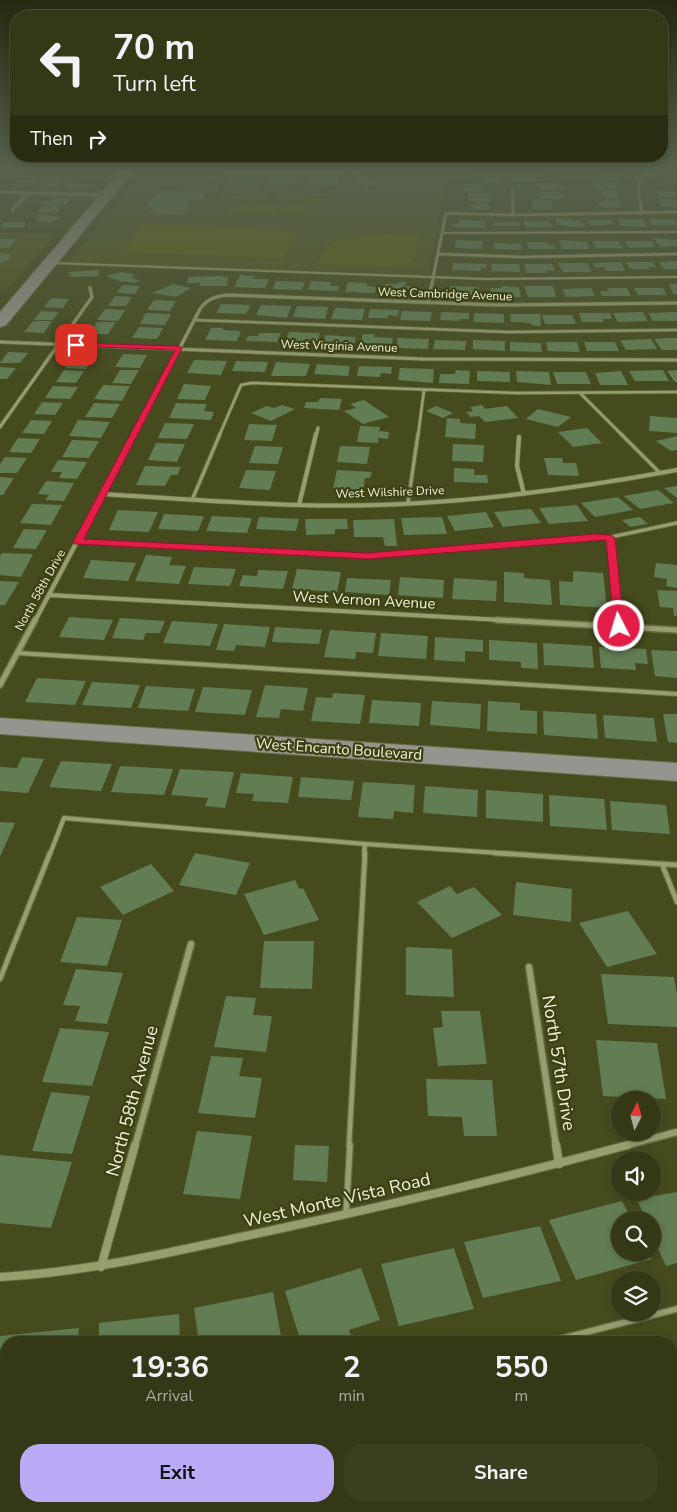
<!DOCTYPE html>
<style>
body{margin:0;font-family:"Nunito Sans",sans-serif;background:#3c3f1f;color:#f1f3f6;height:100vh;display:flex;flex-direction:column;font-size:19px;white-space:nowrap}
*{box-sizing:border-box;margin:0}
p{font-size:16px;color:#a9aca1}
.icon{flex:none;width:28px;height:28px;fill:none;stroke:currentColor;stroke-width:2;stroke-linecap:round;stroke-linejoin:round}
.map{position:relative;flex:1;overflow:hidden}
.side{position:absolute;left:0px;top:1336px;width:678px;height:176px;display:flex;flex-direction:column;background:#343816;border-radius:20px 20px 0 0;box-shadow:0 2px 8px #0003,0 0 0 1px #4e5235}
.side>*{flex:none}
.guide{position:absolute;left:10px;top:10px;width:658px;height:152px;border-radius:20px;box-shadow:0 2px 8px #0003,0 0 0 1px #4e5235;background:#343816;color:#f1f3f6;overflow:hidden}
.needle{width:32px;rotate:6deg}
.fabs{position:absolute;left:611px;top:1091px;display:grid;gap:10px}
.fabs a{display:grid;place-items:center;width:50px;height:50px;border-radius:50%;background:#343816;box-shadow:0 2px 8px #0003,0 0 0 1px #4e5235;font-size:25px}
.pin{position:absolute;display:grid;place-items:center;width:42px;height:42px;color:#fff;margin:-21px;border-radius:10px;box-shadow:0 2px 8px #0006}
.me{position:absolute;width:55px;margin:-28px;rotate:355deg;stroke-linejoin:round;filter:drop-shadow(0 0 4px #0008)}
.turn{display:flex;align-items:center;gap:18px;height:105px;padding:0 20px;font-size:22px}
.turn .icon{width:65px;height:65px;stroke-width:2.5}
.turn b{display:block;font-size:35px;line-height:42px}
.then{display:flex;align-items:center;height:48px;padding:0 20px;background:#0003;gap:10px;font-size:19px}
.eta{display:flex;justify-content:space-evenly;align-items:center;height:85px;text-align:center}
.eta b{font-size:30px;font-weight:700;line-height:35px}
.cta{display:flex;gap:10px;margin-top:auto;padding:10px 20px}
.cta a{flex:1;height:58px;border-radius:20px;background:#bcaaf6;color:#111;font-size:20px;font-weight:700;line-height:58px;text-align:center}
.cta a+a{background:#3c3f1f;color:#f1f3f6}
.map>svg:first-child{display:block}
</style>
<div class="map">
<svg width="677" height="1512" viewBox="0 0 677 1512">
<rect width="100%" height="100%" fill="#464b1e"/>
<!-- built -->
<path fill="#505620" d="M144,169H448L429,275L69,262Z
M0,232L56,234L6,291H0Z"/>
<!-- green -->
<path fill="#5b620d" d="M384,172L408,181L392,185L366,175Z
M219,194L269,195L267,200L216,198Z
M279,195L330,197L328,201L277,200Z
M235,201L257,202L251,213L228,212Z
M259,202L281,203L276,214L253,213Z
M284,203H307L301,215L279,214Z
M142,224L296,230L284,258L122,252Z
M383,235L419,236L415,257L409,264L387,267L318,264L325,247C344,238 362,236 383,235Z"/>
<!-- building -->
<path fill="#627c54" d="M232,169H262L255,182H225Z
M274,169H283L302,170L295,184L267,183Z
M313,170L342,171L337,185L307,184Z
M600,173L618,174L620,180L601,178Z
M496,174L506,181L484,183L474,176Z
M511,174L540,175V177H535V181H511Z
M363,176L381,183L367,186L349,179Z
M662,176L677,177V183L664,182Z
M18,180H39L35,184L11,187Z
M44,180L63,181L57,187L40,185Z
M592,181L615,182L616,189L593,188Z
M69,183L90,184L86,188L65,187Z
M535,183H556L563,189L542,190Z
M463,184L483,185V192L462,191Z
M602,190H616L617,198L604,197Z
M657,190L676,193L677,197H659Z
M158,191L206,192L201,200L190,199L185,206H190L185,215L149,213L153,208L146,207Z
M540,192H559V195H566L567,197H559L560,199H540Z
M469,193L491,194V202L468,201Z
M56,198H72L66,205L39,204L42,201H52Z
M659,199L676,200L677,207H661Z
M532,200H552V209H533Z
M606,200H619L621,208L599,207L598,202H607Z
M477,202L489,203V210H470L471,205H477Z
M44,205L63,206L57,213L37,212Z
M40,214L61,217L50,223L35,221L41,218L34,217Z
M555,218L582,221L585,227H567L566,225H558Z
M617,219H643L648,227L621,226Z
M648,219H674L677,225H652Z
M459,220L485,221V228L451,227V224H459Z
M586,220H611L614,224L591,226Z
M523,221H549L552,227H526Z
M3,222H25V227L2,228Z
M493,222H519L520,226H494Z
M654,238L677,240V246L661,247Z
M0,239H17L9,248H0Z
M456,240L483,241L482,249L455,248Z
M559,240L587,242L590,249H562Z
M592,241H618L623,248H596Z
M625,241H651L655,247L629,248Z
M526,242H547L548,245H554L556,249H529Z
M494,243L521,244L522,250L494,249Z
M0,253L10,254V259L0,264Z
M677,261V269H664L659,262Z
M621,262L625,271H606L604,267L595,268L593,263Z
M626,262H653L656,267H649L651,269H630Z
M453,263L487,264L486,268H481V271L452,270Z
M558,263H587L592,272H563Z
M491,264H519L520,272L492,271Z
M524,264H552L555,271L546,270L547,273H527Z
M99,270V276L69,277V272Z
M121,272L136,275L131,277L140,281L132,283L126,281L121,282L106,276Z
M240,275L255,276L253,279H269L265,288L234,287Z
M217,276L228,277L227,286H199L200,283H187L188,277Z
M276,281L305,282L302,290L273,289Z
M311,281L331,282L330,286H339L338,291L308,290Z
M348,282L367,283V286L376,287L375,293L345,292Z
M398,282H406L405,286H413L412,294L381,293L383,284H397Z
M173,284L191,288L176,297L152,293Z
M669,284H677V294H673Z
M122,285L140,286L135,294L117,293Z
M450,286L479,287V296L449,294Z
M501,286L519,287L521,297H492L490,288H502Z
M524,286H553L556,297H528Z
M591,288L595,296L566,297L562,289Z
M607,288H627L631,296H602L600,291H609Z
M634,288H663L667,295H638Z
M115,296L132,297L126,306H108Z
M51,298L69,299L63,308L44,307Z
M154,300L176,301L170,311L147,310Z
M221,304L251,305L246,314L216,313Z
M261,305L291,306L287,318L256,315Z
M297,306L328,307L325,319L293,317Z
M335,308L365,309L362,320L331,319Z
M105,309L125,310L118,321L97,320Z
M370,309L399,310L398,316L388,315V318H368Z
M41,311L59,312L53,320H34Z
M402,311L432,312L430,321L400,320Z
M441,312L469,313V319H460V321L440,320Z
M643,312L648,321L618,322L613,313Z
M677,312V321H653L648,313Z
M146,313L171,314L165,325L140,324Z
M474,313L504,314V323L474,322Z
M579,313H610L612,319H602L604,322H582Z
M510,314H540L541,326L531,325V323L511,322Z
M542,315H572L576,324H545Z
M33,321H52L44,333L24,332Z
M97,322H116L108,334H88Z
M139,327L163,328L157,339L132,338Z
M211,328H223L222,330L241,331L237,341L205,340Z
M289,332L320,333L317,344L285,343Z
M259,333H281L277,342L246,341L248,336H258Z
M363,334H375L374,337L393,338L391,347L360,346Z
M325,335L356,337L354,346L323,344Z
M398,338L429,339L428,349L396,348Z
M664,338H677V350H662L654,339Z
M651,339L657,349L626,350L620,340Z
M435,340L466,341L465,350L433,349Z
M473,340L505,341V351L473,349Z
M510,342L541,343L542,352L510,351Z
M546,342H577L580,352L548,351Z
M584,342H615L619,351H587Z
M8,352L28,353L20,363H0Z
M123,354L147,355L140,368L115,367Z
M74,355L94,356L86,369L65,368Z
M194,360L227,361L221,375L187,373Z
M236,361L268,362L265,372L232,371Z
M276,362L310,364L306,376H271Z
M317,364L350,366L348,376L314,374Z
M359,366L392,367L391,374L381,373L380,377L357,376Z
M0,367L16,368L7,379H0Z
M400,368L434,369L433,383L398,380Z
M64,370L84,371L76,383L56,382Z
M120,370H139L131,384L112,383Z
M456,370L470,371L469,384L439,383L440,374H455Z
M663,370L669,381H635L629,371Z
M677,370V382H675L667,371Z
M477,371L510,372V382L477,381Z
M516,371L549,372L551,385L517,382Z
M621,371L628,385H600L595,373Z
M553,372H586L591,384H557Z
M184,384L211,386L205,400L177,399Z
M103,385L130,386L122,401L94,399Z
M53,386L78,387L70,399L45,398Z
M320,398L342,399L339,410L304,408L306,402H318Z
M364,400L389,417L363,424L344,411L356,408L350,404Z
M42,402L63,403L55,415L34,414Z
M94,403L120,404L112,418L85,417Z
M176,403L207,404L204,411L214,412L211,420L169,418Z
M282,405L295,409L271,421L251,413L267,406L274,408Z
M482,405L485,409L507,406L518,418L485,422L479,416L471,417L466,412L473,411L470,407Z
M436,406L453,413L443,418L426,411Z
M538,409L571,417L558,427L526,419Z
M650,416L677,418V433L649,431Z
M447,418L460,419V423L476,424L475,439L445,437Z
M31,420L52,421L44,434L22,433Z
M78,420L110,422L101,438L69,436Z
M165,423L194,424L187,439L158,438Z
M249,424L277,425L272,441L244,440Z
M360,426L380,427L379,431L389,432L388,439L378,438V443L357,442Z
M587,428L602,443L573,447L558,432Z
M677,436V450L671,451L656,441Z
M18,438L40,439L31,453L9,452Z
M72,440L99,441L89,458L62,457Z
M156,443L185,444L177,462L148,460Z
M453,444L484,445L483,462L452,461Z
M255,446L283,447L278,464L249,463Z
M340,446L370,447L367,464L337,462Z
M5,457L27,458L17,473H0V464Z
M544,458H562L563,463H576L579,476L548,475Z
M58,460L87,462L77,479L59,478L62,472H51Z
M145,466L181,467L177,475H171L165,486L136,485Z
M454,468L474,469V475H487L488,483L454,482Z
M246,470L276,471L270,490L239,488Z
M337,470L372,472L370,478H365L363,490L333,488Z
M0,477L14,478L3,495H0Z
M46,481L74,483L64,501L45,500L49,495L38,494Z
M677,486V498L664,488Z
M658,490L674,503L640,509L624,496Z
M618,497L633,510L595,517L581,503Z
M32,504L62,505L51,525L20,523Z
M577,505L588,521L549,524L539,508Z
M531,509L541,523L503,527L494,512Z
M118,510L158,512L149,532L109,530Z
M486,512L494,527L455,531L447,516Z
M164,514L204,516L198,531L158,529Z
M212,516L252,518L247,533L206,531Z
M259,517L299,519L296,531L256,529Z
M442,517L447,534L404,535L401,518Z
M640,517L648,524L630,527L622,520Z
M305,519H347L348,529H335V534L306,535Z
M394,519L397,546H385L383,537H354L353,520Z
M24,529L47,530L36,549L13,548Z
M2,553L33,554L21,577L0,575V556Z
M146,555L172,557L169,565L186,566L179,584L135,581Z
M91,560L136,563L128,581L83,578Z
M656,563L677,565V588L666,586L667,579L654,577Z
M194,567L236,569L230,586L188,584Z
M297,569L341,572L337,592L292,589Z
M258,570L288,571L283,589L239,586L243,575L257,576Z
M573,571L603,573L607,608L560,605L559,581L573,582Z
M504,572L524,573V578L550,580L552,605L504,602Z
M400,577L444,580L443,598L398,595Z
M347,578L391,580L389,595L345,592Z
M454,578L497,581L496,601L452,599Z
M0,581L19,582L5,605H0Z
M657,590L677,591V616H674L673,608L660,607Z
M69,617L113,620L104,640L59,637Z
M120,618L165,621L160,633H146L143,640L112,638Z
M172,621L218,624L210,646L163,643Z
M224,624L270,627L265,647L236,645L234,651L216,650Z
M275,627L322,630L319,644L272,642Z
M330,630L376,633L373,653L356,652L355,659L324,657Z
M381,633L428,636L426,659L378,656Z
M435,637L483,640V652L465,651V662L434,660Z
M489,640L537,643L538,669L521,668V662L489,660Z
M543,643L592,646L594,668L544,665Z
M599,647L646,649L648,664L635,663L636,670L601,668Z
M651,650L677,651V678L655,676Z
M37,678L86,681L75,705L25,702Z
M92,682L140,685L131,708L82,705Z
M265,685L308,688L303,711L281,709L279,718L256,717Z
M146,686L195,689L188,711L138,708Z
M203,687L252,690L245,715L195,712Z
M333,693L365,695L360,724L311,721L316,697L332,698Z
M372,700L421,703L419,726L369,723Z
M432,701L481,704L480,729L430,725Z
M488,701L520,703V710L537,711V734L487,731Z
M543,711L596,714L598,739L544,735Z
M663,714H677V743L668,742Z
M603,715L654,718L657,742L605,738Z
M22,757L44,759L28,793L0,791V767L17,768Z
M61,761L112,764L101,791L49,787Z
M120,766L173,769L164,795L111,792Z
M180,769L234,772L225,808L205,806L208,798L171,795Z
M241,773L293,777L288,803L252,801L254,794L236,793Z
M301,777L354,781L351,800L298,797Z
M363,782L415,785L413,813L394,811L393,819L358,817Z
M425,786L478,790L477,817L423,813Z
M486,790L543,794V822L486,818Z
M549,795L604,799L607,830L550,826Z
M610,801L666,805L670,834L612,830Z
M0,822L15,823L0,857Z
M195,853L250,863L236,895L179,885Z
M151,864L174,891L123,915L100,887Z
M295,880L299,889L303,888L319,920L264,935L244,894Z
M516,882L572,889L571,922L513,915Z
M450,886L457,894L474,887L502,915L452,938L417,902Z
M628,911L657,954L607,967L579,923Z
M77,917L122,920L107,966L60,962Z
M264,941H314L312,989L260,988Z
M406,947L452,949L454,997L406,995Z
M76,969L123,973L107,1024L75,1021L80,1006L63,1005Z
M601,974L674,977L677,995V1027L608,1024Z
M226,996L256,998L253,1015L272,1016L266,1052L214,1047Z
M441,1011H480L487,1064L438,1066L433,1028L443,1027Z
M60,1028L109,1032L92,1086L42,1082Z
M596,1040L657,1043L666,1099L603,1096Z
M211,1056L243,1058L239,1076L262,1078L255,1118L198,1113Z
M426,1079L492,1080L497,1136H464L462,1117L428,1116Z
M51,1092L90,1096L72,1154L32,1151Z
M197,1131L252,1136L240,1199L183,1194Z
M295,1145L329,1146L327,1182L293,1180Z
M0,1155L72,1162L51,1228L0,1223Z
M677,1192V1263L666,1266L652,1235V1220H646L637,1199Z
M622,1201L632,1220H620V1252H648L652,1259L576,1280L549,1220Z
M540,1226L561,1281L483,1298L464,1242Z
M454,1248L474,1309L399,1326L381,1264Z
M361,1268L380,1320L349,1330L354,1342H301L285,1291Z
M273,1292L282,1342H199L194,1308Z
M179,1314L180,1342H99V1323Z
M79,1328L78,1342H6V1397L0,1398V1336Z
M677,1412V1445L671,1434V1414Z
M269,1506H370L371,1512H270Z
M383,1506H474L476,1512H384Z
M489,1506H517V1507L499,1512H491Z"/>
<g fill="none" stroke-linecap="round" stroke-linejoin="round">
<defs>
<path id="lane-far5" d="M443,233L677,232
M53,263L486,279L677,277"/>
<path id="lane-far4" d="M194,320L508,332L677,330
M581,394L623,436
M219,436L241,385L251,383L516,393L677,392
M418,436L424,390"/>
<path id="lane-far3" d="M621,434L660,473
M192,500L220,434
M408,503L418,434
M611,537L618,621
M78,542L368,556L611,537L677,523"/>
<path id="lane-far2" d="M618,620L619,627
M17,653L677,694
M50,854L64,818L365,844L514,854
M364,854L365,844"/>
<path id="lane-far1" d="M495,853L677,865
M662,864L677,902
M0,979L50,853
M349,1146L365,853"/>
<path id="lane" d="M346,1214L350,1145
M548,1342L677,1309
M0,1468L6,1467"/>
<path id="street-far5" d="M512,189L513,215
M0,192L106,195
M12,210L30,192
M642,213L638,190L641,177L653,172H677
M438,254L521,257L677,254
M431,288L446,213L513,215L677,212"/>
<path id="street-far4" d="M428,303L431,287
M0,342L423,359L677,360
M0,427L92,297L90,288
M134,436L200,309C207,299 214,297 226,295L497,305L677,303
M316,436L318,428"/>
<path id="street-far3" d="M519,437L517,466L524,494
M102,494C167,498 233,503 298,505C425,509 553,493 677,470
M299,505L316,434
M49,595L520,621
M35,621L134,434"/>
<path id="street-far2" d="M497,620L677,630
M0,685L35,620"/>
<path id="street-far1" d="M529,967L556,1146
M135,1146L191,944
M624,1146L677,1132"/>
<path id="street" d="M556,1145L559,1164
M101,1267L135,1145
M0,1277C90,1272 176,1251 264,1232C386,1206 508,1177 628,1145"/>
<path id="secondary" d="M122,169H135L6,325L0,327V312Z
M0,718L677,763V781L0,734Z"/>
</defs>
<!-- lane-far5 casing -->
<use href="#lane-far5" stroke="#666a42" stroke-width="3"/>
<!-- lane-far4 casing -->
<use href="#lane-far4" stroke="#666a42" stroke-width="4"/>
<!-- lane-far3 casing -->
<use href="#lane-far3" stroke="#666a42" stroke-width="5"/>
<!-- lane-far2 casing -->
<use href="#lane-far2" stroke="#666a42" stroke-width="6"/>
<!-- lane-far1 casing -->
<use href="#lane-far1" stroke="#666a42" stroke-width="7"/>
<!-- lane casing -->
<use href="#lane" stroke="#666a42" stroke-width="8"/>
<!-- street-far5 casing -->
<use href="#street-far5" stroke="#666a42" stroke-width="4"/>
<!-- street-far4 casing -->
<use href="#street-far4" stroke="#666a42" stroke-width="4.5"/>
<!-- street-far3 casing -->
<use href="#street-far3" stroke="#666a42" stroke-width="5.5"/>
<!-- street-far2 casing -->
<use href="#street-far2" stroke="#666a42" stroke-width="8"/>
<!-- street-far1 casing -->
<use href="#street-far1" stroke="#666a42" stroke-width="9"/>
<!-- street casing -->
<use href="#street" stroke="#666a42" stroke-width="10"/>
<!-- secondary casing -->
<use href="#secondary" stroke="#666a42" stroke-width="2"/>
<!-- path -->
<path stroke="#7e825c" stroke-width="1" stroke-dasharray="2.5 1" stroke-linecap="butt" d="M338,169L358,176
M204,179H221L217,186V192L328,195
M266,181L273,169
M299,181L306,169
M307,181L313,169
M255,193L262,181
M288,194L291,189L300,190L304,181"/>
<!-- lane-far5 -->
<use href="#lane-far5" stroke="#979e6e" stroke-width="2"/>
<!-- lane-far4 -->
<use href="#lane-far4" stroke="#979e6e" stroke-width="2.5"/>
<!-- lane-far3 -->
<use href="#lane-far3" stroke="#979e6e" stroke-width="3"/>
<!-- lane-far2 -->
<use href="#lane-far2" stroke="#979e6e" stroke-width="4"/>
<!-- lane-far1 -->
<use href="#lane-far1" stroke="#979e6e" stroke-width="4.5"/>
<!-- lane -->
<use href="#lane" stroke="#979e6e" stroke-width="5.5"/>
<!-- street-far5 -->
<use href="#street-far5" stroke="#979e6e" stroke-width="2.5"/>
<!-- street-far4 -->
<use href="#street-far4" stroke="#979e6e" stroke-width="3"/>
<!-- street-far3 -->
<use href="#street-far3" stroke="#979e6e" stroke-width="4"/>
<!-- street-far2 -->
<use href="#street-far2" stroke="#979e6e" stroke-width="5"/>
<!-- street-far1 -->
<use href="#street-far1" stroke="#979e6e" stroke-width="6"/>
<!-- street -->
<use href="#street" stroke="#979e6e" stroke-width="8"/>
<!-- secondary -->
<use href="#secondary" fill="#96948e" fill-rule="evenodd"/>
</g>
<!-- sky -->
<linearGradient id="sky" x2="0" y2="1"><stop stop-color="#262910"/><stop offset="0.44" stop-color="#57614c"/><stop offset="1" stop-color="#57614c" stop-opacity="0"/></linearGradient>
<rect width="677" height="381" fill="url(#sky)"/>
<!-- route -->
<path fill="#e11d48" stroke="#92132f" d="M76,343L179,346L182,348L84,539L368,553L594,534L611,535L615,538L624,626L619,629L614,626L606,540L368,559L75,544L73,542L175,350L73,346L72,345Z"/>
<g text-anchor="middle" stroke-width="4.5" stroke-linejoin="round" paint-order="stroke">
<!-- far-street labels -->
<g font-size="12" fill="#eef2d9" stroke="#3c4012">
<text transform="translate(445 294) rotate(2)" y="4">West Cambridge Avenue</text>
<text transform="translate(339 346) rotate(2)" y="4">West Virginia Avenue</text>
<text transform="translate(390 492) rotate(-2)" y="4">West Wilshire Drive</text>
<text transform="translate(40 590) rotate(-61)" y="4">North 58th Drive</text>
</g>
<!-- street labels -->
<g font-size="15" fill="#eef2d9" stroke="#3c4012">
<text transform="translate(364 600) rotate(3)" y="5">West Vernon Avenue</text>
<text transform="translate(339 749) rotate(4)" y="5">West Encanto Boulevard</text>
</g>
<!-- near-street labels -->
<g font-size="18" fill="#eef2d9" stroke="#3c4012">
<text transform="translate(559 1063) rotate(81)" y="6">North 57th Drive</text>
<text transform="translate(132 1101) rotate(-75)" y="6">North 58th Avenue</text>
<text transform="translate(337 1200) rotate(-13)" y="6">West Monte Vista Road</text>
</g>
</g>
</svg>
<div class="fabs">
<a><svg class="needle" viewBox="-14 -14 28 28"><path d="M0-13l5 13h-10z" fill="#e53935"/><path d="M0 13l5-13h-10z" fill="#a9aca1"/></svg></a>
<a><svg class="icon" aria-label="sound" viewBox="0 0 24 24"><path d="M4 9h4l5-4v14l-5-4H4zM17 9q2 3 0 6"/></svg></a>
<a><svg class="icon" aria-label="search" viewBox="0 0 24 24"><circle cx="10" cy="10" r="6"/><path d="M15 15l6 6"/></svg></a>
<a><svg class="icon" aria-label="layers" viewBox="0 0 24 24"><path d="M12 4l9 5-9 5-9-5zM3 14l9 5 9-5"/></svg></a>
</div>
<div class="pin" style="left:76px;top:345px;background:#d93025"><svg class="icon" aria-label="arrive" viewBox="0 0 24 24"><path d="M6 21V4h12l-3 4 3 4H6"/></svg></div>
<svg class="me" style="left:619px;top:626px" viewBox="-20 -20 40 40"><circle r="17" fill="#e11d48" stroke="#fff" stroke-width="3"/><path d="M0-11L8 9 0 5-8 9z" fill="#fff"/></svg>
<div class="guide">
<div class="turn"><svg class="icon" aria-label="left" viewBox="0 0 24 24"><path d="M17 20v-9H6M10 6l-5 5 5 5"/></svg><div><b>70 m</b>Turn left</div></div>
<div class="then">Then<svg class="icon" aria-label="right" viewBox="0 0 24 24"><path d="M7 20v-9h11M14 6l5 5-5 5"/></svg></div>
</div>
<section class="side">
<div class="eta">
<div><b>19:36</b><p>Arrival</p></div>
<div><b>2</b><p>min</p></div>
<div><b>550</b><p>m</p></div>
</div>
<div class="cta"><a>Exit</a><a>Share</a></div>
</section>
</div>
